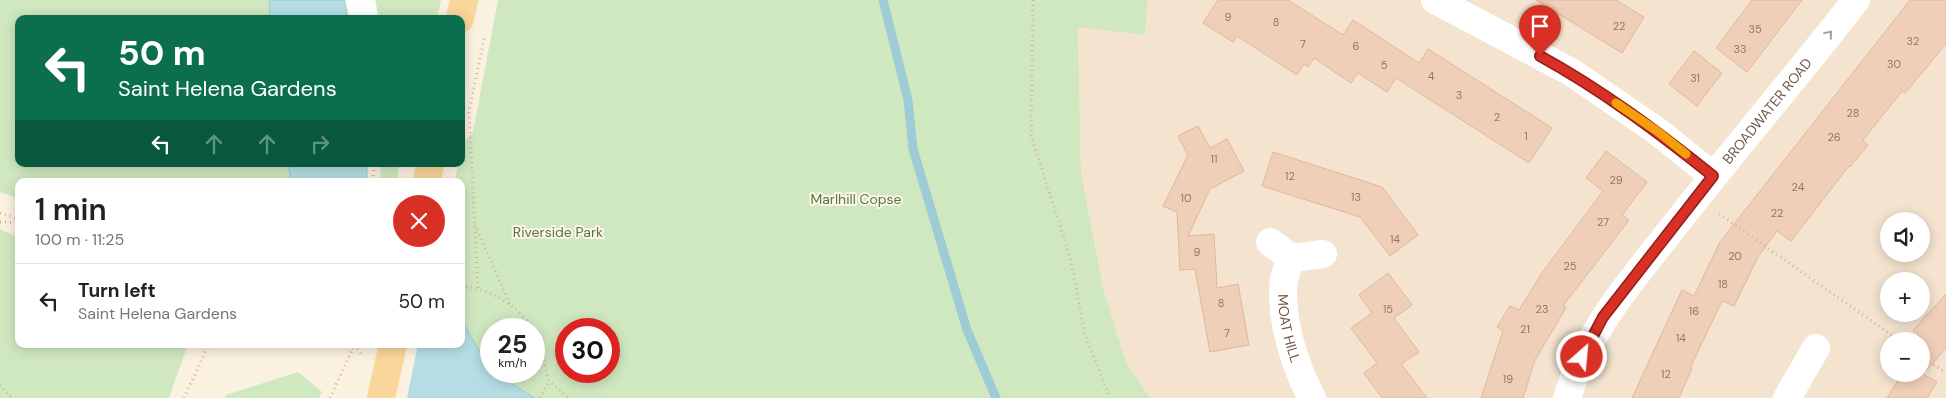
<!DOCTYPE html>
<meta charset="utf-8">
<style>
body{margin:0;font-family:"DM Sans",sans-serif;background:#f6f6f6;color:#222;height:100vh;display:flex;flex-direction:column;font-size:19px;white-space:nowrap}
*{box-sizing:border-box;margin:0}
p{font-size:16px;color:#767676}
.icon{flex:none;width:28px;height:28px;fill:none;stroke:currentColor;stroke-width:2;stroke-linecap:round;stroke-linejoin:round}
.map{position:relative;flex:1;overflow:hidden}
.panel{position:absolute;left:15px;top:178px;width:450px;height:170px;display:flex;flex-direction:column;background:#fff;border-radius:10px;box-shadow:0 2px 12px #0003}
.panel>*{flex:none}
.top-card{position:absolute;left:15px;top:15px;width:450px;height:152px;border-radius:10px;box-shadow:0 2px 12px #0003;background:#0b6e4f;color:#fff;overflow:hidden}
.controls{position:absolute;left:1880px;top:212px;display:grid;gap:10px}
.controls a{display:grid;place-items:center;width:50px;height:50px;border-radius:50%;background:#fff;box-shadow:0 2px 12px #0003;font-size:25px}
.speed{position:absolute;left:480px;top:318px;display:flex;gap:10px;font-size:25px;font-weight:700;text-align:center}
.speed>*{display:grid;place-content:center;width:65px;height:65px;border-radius:50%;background:#fff;box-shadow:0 2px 12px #0003;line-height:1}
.speed small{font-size:12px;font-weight:400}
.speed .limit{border:8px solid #d22;background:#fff;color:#111}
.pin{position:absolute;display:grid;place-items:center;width:42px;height:42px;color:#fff;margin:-51px -21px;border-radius:50% 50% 50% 0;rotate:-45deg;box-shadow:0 0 5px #0007}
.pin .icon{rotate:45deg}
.me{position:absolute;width:55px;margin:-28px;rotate:27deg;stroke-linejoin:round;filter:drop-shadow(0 0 4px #0008)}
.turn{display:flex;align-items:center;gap:18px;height:105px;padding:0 20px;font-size:22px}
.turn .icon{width:65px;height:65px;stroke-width:2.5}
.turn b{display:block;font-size:35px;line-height:42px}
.lanes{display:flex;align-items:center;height:48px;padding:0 20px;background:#0003;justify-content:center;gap:25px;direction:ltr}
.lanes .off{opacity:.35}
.round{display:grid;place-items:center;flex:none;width:52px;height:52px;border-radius:26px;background:#f6f6f6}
.summary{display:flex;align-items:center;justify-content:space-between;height:85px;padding:0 20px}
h1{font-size:30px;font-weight:600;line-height:38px}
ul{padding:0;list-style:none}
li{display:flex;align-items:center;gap:15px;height:75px;padding:0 20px;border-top:1px solid #e0e0e0}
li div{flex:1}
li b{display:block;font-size:19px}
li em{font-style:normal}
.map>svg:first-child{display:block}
</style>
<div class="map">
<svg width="1946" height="398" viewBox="0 0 1946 398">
<rect width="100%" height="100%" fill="#fbf1e1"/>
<!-- residential -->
<path fill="#f3e3cf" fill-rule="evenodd" d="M1148,0H1946V398H1150L1126,362L1103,288L1081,172L1078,26L1145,35ZM1889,221H1921V254H1889ZM1889,281H1921V314H1889ZM1889,341H1921V374H1889Z"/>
<!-- green -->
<path fill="#d0e8c0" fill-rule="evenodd" d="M0,0H269L270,19H19V164H288L291,181H19V199L0,192Z
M372,0H441L437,19H381Z
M498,0H1148L1145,35L1078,27L1081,172L1103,288L1126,362L1150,398H535L492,371H534V329H491V371L489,370L484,353L478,349L464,324L461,311V181H455L458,164H461L463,143L473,132ZM566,329H609V371H566Z
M381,164H399L397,181H380Z
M0,229L19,238V344H188L169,398H0Z
M298,372L322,392L319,398H225L226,395Z"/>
<!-- water -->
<path fill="#b6dde4" stroke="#9dccd6" d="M269,0H344L348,19H270Z
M288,164H367V181H291Z
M461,311L464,324L478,349L484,353L489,370L535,398H409L364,344H461Z"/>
<!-- pier -->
<path fill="#fbf1e1" d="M364,344H418L407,398L364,348Z"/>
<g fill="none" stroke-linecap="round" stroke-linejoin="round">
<!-- stream -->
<path stroke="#9dccd6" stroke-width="9" d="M883,0L908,100L913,149L967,330L996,398"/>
</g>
<!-- building -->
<path fill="#f0cfb9" stroke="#e2b69a" d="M1218,0H1288L1343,35L1353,20L1419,63L1428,49L1552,128L1529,163L1396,78L1387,92L1358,73L1351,83L1314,58L1308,67L1304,64L1297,75L1237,36L1233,42L1203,23Z
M1536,0H1616L1644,17L1622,53Z
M1752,0H1802L1747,72L1716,48Z
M1910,0H1946V44L1905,93L1902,91L1863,140L1868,145L1850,167L1849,166L1791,241L1777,231L1758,257L1734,306L1722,301L1690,368H1692L1679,398H1632L1682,290L1694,296L1720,242Z
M1694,51L1722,73L1697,106L1669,84Z
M1198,126L1210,148L1227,139L1244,171L1210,189L1188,236L1214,234L1217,288L1238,284L1249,345L1210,352L1195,269L1180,270L1177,212L1163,206L1188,155L1178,136Z
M1606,151L1647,182L1622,215L1629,220L1563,306L1566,308L1535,360L1523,398H1481L1503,331L1497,327L1510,306L1519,310L1542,273L1603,191L1586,178Z
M1273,152L1382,187L1418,235L1390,256L1360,217L1262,186Z
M1388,273L1412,305L1394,318L1419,352L1401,364L1427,398H1382L1364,373L1377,363L1351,328L1372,313L1359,295Z
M1946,294V348L1923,374L1937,382L1927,398H1887L1902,374H1921V338L1913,330Z"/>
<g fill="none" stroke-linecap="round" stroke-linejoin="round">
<!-- path -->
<path stroke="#d5b39d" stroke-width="3" stroke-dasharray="1 4" stroke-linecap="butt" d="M1033,0L1031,135L1070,257L1085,335L1110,398
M373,181L374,164
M0,213L19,219
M1719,214L1900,341
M0,222L19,223
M475,225L510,304
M461,286C489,289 518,304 532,329
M478,288L469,111L485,35
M534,332L539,341L549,381L569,398
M343,344L357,349L361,354
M1921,356L1946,373
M0,385L12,398
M184,398L209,344
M330,398L353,348
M540,398L549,381"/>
<!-- minor -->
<g stroke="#fff" stroke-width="28">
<path d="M361,0L363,11"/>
<path d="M1435,0L1571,72L1657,131L1713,176"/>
<path d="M1270,242L1291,258L1323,254"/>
<path id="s1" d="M1291,258C1289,265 1285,273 1284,280C1279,316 1295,367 1312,398"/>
<path id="s2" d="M1567,398C1587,332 1626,287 1668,234C1729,155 1795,79 1856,0"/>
<path d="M1787,398L1816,348"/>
</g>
<!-- major -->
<path stroke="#f9d69a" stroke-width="28" d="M460,19L464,0
M427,181L430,164
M381,398L393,344"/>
</g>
<!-- one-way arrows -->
<defs><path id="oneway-chevron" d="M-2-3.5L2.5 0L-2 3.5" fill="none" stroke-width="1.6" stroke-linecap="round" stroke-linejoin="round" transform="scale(1.25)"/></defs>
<use stroke="#aa9a91" href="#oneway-chevron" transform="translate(1829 34) rotate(-50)"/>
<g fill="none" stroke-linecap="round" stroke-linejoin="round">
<defs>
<path id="route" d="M1540,56C1602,90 1658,132 1713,176L1603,317L1582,357"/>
</defs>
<!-- route casing -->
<use href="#route" stroke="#8d1f18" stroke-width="12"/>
<!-- route -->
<use href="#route" stroke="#d93025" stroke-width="9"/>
<!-- slow -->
<path stroke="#f59e0b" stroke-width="9" d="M1616,103L1657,131L1686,154"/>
</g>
<g text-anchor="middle" stroke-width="4" stroke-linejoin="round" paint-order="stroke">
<!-- number labels -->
<g font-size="11" fill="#927564">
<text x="1228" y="21">9</text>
<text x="1276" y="26">8</text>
<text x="1619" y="30">22</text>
<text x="1755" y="33">35</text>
<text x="1913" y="45">32</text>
<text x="1303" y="48">7</text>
<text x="1356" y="50">6</text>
<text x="1740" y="53">33</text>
<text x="1894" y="68">30</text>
<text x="1384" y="69">5</text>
<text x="1431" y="80">4</text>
<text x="1695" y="82">31</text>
<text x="1459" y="99">3</text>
<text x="1853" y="117">28</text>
<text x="1497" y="121">2</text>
<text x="1526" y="140">1</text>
<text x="1834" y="141">26</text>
<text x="1214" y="163">11</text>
<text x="1290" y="180">12</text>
<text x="1616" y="184">29</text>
<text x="1798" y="191">24</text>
<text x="1356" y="201">13</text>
<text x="1186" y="202">10</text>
<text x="1777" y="217">22</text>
<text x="1603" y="226">27</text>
<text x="1395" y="243">14</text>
<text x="1197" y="256">9</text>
<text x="1735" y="260">20</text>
<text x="1570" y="270">25</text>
<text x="1723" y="288">18</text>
<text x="1221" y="307">8</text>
<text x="1388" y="313">15</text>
<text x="1542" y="313">23</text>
<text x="1694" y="315">16</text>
<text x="1525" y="333">21</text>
<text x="1227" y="337">7</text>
<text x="1681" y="342">14</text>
<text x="1666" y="378">12</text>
<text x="1508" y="383">19</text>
</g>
<!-- street labels -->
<g font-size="14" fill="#725748" stroke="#fff5e6">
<text dy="5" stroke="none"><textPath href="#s2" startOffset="352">BROADWATER ROAD</textPath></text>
<text dy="5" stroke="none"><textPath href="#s1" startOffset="72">MOAT HILL</textPath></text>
</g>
<!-- park labels -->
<g font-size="14" fill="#517841" stroke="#fff5e6">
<text x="856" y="204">Marlhill Copse</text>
<text x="558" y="237">Riverside Park</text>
</g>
</g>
</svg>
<div class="controls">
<a><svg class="icon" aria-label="sound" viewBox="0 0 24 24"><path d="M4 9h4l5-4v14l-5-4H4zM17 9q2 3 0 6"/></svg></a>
<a>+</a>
<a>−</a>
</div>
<div class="speed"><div>25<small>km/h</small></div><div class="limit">30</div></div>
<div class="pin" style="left:1540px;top:56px;background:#d93025"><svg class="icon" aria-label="arrive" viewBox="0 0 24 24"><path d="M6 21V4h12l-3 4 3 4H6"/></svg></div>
<svg class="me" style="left:1582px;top:357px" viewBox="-20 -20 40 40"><circle r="17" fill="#d93025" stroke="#fff" stroke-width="3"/><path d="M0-11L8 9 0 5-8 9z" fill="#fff"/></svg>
<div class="top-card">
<div class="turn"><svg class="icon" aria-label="left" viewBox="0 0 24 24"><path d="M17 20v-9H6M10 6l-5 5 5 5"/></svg><div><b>50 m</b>Saint Helena Gardens</div></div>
<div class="lanes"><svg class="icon" aria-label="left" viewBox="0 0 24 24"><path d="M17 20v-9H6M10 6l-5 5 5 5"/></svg><svg class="icon off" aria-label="ahead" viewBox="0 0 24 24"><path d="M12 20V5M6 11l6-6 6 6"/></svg><svg class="icon off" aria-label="ahead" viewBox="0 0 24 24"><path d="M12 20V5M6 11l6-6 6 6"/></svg><svg class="icon off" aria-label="right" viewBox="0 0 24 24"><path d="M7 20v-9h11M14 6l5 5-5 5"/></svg></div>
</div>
<section class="panel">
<div class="summary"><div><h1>1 min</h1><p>100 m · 11:25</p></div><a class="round" style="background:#d93025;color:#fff"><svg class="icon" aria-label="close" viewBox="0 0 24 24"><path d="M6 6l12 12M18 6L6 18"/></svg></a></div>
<ul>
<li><svg class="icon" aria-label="left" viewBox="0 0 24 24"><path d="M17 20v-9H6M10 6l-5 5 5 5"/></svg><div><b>Turn left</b><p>Saint Helena Gardens</p></div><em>50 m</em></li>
</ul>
</section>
</div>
